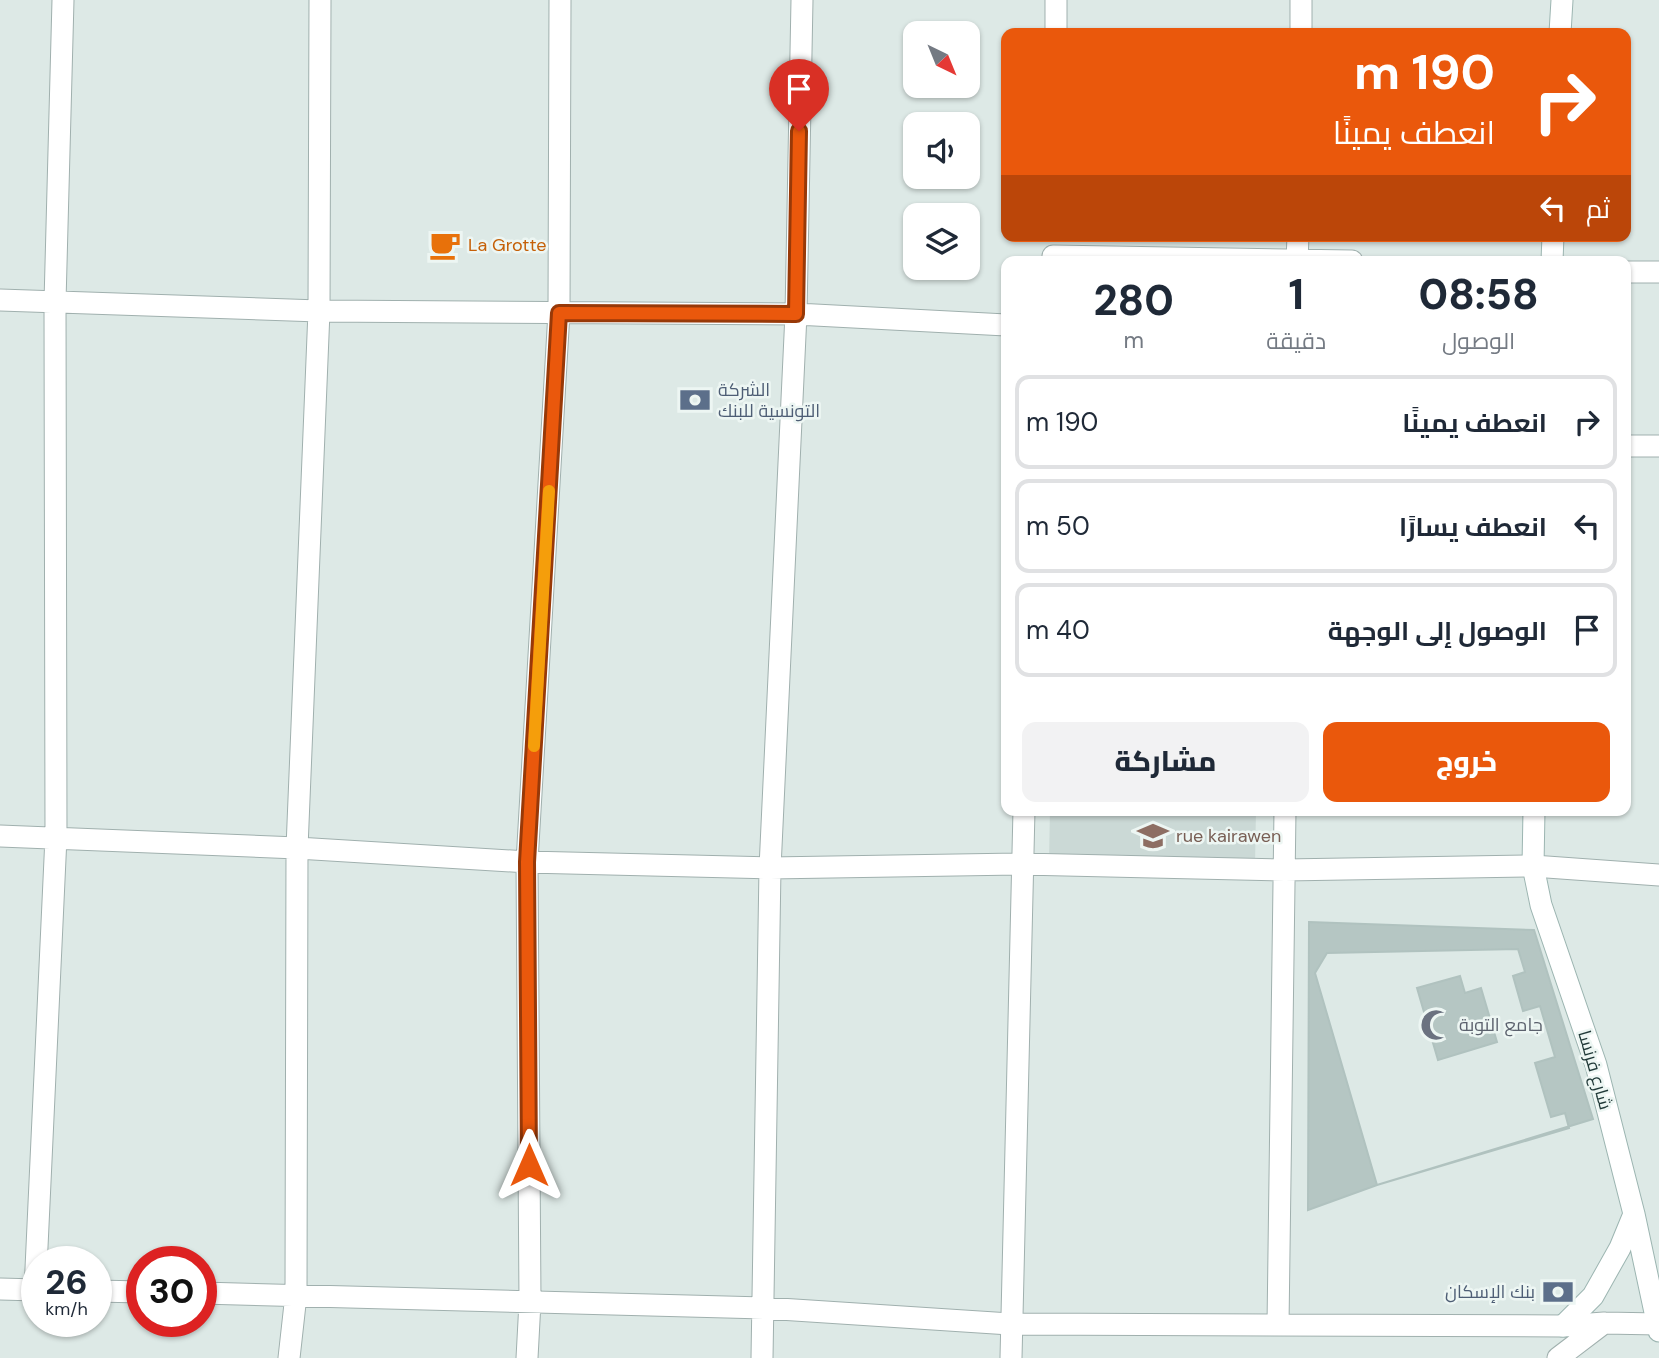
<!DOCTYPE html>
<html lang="ar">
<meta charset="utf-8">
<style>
body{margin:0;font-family:"DM Sans",Cairo,sans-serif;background:#f2f2f3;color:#1f2937;direction:rtl;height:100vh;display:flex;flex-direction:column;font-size:26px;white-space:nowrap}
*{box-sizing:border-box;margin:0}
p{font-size:23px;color:#747a83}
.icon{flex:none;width:38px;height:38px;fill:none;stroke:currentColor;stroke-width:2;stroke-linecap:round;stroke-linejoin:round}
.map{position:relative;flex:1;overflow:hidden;direction:ltr}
.sheet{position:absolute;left:1001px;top:256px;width:630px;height:560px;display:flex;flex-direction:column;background:#fff;border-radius:14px;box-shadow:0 2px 5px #0004;direction:rtl}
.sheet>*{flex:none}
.guide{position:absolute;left:1001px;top:28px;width:630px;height:214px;border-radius:14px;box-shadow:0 2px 5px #0004;direction:rtl;background:#ea580c;color:#fff;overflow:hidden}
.needle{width:46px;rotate:137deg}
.tools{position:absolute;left:903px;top:21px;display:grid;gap:14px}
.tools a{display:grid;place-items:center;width:77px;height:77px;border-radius:14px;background:#fff;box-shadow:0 2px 5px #0004;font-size:35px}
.speed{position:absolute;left:21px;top:1246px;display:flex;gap:14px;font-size:35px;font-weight:700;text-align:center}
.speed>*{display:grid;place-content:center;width:91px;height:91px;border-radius:50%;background:#fff;box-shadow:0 2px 5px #0004;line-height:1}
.speed small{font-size:18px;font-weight:400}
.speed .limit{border:10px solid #d22;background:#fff;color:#111}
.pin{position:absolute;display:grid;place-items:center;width:60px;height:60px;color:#fff;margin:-72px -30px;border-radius:50% 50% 50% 0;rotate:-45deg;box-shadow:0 0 7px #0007}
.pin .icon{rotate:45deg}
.me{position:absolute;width:77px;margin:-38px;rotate:0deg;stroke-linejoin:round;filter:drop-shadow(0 0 5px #0008)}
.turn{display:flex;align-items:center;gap:24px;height:147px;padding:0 21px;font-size:32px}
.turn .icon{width:91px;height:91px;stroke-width:2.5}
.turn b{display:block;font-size:49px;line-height:60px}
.then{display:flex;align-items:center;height:66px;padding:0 21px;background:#0003;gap:14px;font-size:26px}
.eta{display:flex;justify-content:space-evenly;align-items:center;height:119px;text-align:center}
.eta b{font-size:42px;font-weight:800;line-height:49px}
.cta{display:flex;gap:14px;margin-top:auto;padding:14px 21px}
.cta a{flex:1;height:80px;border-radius:14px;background:#ea580c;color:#fff;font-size:28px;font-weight:800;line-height:80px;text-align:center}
.cta a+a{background:#f2f2f3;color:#1f2937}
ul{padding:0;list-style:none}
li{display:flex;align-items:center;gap:21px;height:94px;margin:0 14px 10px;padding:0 7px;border:4px solid #e0e1e3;border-radius:14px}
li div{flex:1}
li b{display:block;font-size:26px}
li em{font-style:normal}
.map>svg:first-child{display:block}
</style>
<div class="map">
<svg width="1659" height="1358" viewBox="0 0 1659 1358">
<rect width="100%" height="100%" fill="#dde9e6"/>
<!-- built -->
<path fill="#cbd9d6" d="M1050,810H1256L1255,865L1049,861Z"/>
<!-- building -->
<path fill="#b5c6c3" stroke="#b0c2bf" stroke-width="2" fill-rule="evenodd" d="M1309,922L1534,930L1593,1119L1377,1185L1308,1210Z
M1518,949L1525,972L1513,976L1523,1011L1540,1006L1555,1057L1535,1063L1551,1117L1565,1113L1569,1128L1377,1185L1315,973L1327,953ZM1460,976L1465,993L1481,988L1497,1042L1438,1060L1417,988Z"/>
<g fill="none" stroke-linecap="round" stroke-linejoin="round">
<defs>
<path id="street" d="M1056,33V0
M1301,33V0
M1053,256L1352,261
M1297,261L1298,236
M1626,272H1659
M0,300L319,311L796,314L1006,325
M1626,446H1659
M0,836L297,848L527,862L770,868L1022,864L1285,870L1533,866L1659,875
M0,1289L37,1290
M35,1290L56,837L55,302L63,0
M96,1291L142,1292
M201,1293L764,1308L1010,1324L1563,1326L1604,1323L1659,1324
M1278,1325L1285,810
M289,1358L296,1295L297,848L319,311L320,0
M527,1358L530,1302L527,862L559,312L560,0
M762,1358L770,868L796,314L802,0
M1011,1358L1024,810
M1558,1358L1604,1323"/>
<path id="secondary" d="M1560,33L1562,0
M1552,261L1553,236
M1534,810L1533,866L1541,905L1596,1065L1634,1214L1659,1331
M1563,1326L1593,1296L1620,1248L1634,1214"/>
</defs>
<!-- street casing -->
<use href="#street" stroke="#a0b0ae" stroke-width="23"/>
<!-- secondary casing -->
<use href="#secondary" stroke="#9cb5b1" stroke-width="23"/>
<!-- street -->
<use href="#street" stroke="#fff" stroke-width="21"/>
<!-- secondary -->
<use href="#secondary" stroke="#fff" stroke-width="21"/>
</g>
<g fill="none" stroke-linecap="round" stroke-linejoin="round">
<defs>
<path id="route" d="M529,1165L527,862L559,313L796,314L799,131"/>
</defs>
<!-- route casing -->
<use href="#route" stroke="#983908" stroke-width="18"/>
<!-- route -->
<use href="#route" stroke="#ea580c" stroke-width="12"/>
<!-- slow -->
<path stroke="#f59e0b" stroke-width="12" d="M534,746L549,491"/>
</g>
<!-- icons -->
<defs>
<symbol id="cafe-bare" viewBox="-9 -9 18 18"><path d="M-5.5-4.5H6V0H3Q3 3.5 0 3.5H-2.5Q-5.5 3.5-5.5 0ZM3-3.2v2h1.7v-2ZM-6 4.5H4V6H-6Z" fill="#e8710a" stroke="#edf6f3" stroke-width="2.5" paint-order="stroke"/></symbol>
<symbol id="bank-bare" viewBox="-9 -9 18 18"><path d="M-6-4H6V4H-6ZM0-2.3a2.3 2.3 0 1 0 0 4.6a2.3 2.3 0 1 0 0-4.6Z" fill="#5c6f8a" stroke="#edf6f3" stroke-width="2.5" paint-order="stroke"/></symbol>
<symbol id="school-bare" viewBox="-9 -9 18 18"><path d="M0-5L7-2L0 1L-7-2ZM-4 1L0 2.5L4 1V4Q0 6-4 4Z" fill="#8d6e63" stroke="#edf6f3" stroke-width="2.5" paint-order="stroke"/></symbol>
<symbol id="mosque-bare" viewBox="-9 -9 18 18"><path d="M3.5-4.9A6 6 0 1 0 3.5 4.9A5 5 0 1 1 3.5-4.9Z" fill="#6b7280" stroke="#edf6f3" stroke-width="2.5" paint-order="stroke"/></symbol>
</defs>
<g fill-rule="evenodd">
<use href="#cafe-bare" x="423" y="223" width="44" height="44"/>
<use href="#bank-bare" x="673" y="378" width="44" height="44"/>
<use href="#school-bare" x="1131" y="814" width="44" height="44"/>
<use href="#mosque-bare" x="1414" y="1003" width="44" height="44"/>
<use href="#bank-bare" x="1536" y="1270" width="44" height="44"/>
</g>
<g text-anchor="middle" stroke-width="5" stroke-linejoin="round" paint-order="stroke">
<!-- food labels -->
<g font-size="18" fill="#c56008" stroke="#edf6f3" text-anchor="start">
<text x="468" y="251">La Grotte</text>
</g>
<!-- service labels -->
<g font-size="18" fill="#4e5e75" stroke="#edf6f3" text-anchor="start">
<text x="718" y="396">الشركة<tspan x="718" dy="21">التونسية للبنك</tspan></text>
<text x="1535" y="1298" text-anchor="end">بنك الإسكان</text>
</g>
<!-- education labels -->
<g font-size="18" fill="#785e54" stroke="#edf6f3" text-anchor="start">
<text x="1176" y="842">rue kairawen</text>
</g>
<!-- worship labels -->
<g font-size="18" fill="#5b616d" stroke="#edf6f3" text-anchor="start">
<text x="1459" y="1031">جامع التوبة</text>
</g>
<!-- street labels -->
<g font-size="18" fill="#1f3837" stroke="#edf6f3">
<text transform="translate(1595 1070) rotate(74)" y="6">شارع فرنسا</text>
</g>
</g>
</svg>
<div class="tools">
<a><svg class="needle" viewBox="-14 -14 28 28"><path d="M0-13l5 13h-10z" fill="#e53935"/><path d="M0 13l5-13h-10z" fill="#747a83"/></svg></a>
<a><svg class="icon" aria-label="sound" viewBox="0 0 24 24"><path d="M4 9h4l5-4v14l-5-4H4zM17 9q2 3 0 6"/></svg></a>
<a><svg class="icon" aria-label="layers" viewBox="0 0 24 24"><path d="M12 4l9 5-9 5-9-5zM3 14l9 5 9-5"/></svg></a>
</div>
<div class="speed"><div>26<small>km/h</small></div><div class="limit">30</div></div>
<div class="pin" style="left:799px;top:131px;background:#d93025"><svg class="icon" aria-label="arrive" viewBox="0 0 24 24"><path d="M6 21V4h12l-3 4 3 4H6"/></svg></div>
<svg class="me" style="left:529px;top:1165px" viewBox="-20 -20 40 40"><path d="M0-17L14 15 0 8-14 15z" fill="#ea580c" stroke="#fff" stroke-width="4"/></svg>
<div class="guide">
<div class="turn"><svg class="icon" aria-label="right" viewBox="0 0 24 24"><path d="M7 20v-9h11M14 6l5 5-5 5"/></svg><div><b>190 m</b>انعطف يمينًا</div></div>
<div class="then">ثم<svg class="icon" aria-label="left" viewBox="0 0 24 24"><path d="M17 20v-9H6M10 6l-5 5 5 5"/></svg></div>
</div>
<section class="sheet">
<div class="eta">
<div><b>08:58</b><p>الوصول</p></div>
<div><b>1</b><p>دقيقة</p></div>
<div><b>280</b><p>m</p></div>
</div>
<ul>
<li><svg class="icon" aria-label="right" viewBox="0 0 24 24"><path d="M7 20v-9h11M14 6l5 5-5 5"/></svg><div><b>انعطف يمينًا</b></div><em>190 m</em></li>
<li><svg class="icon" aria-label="left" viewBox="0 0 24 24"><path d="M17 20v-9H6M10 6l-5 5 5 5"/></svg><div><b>انعطف يسارًا</b></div><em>50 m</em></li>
<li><svg class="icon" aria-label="arrive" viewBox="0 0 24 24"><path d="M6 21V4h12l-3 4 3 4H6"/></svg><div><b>الوصول إلى الوجهة</b></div><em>40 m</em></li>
</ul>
<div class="cta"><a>خروج</a><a>مشاركة</a></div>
</section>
</div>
